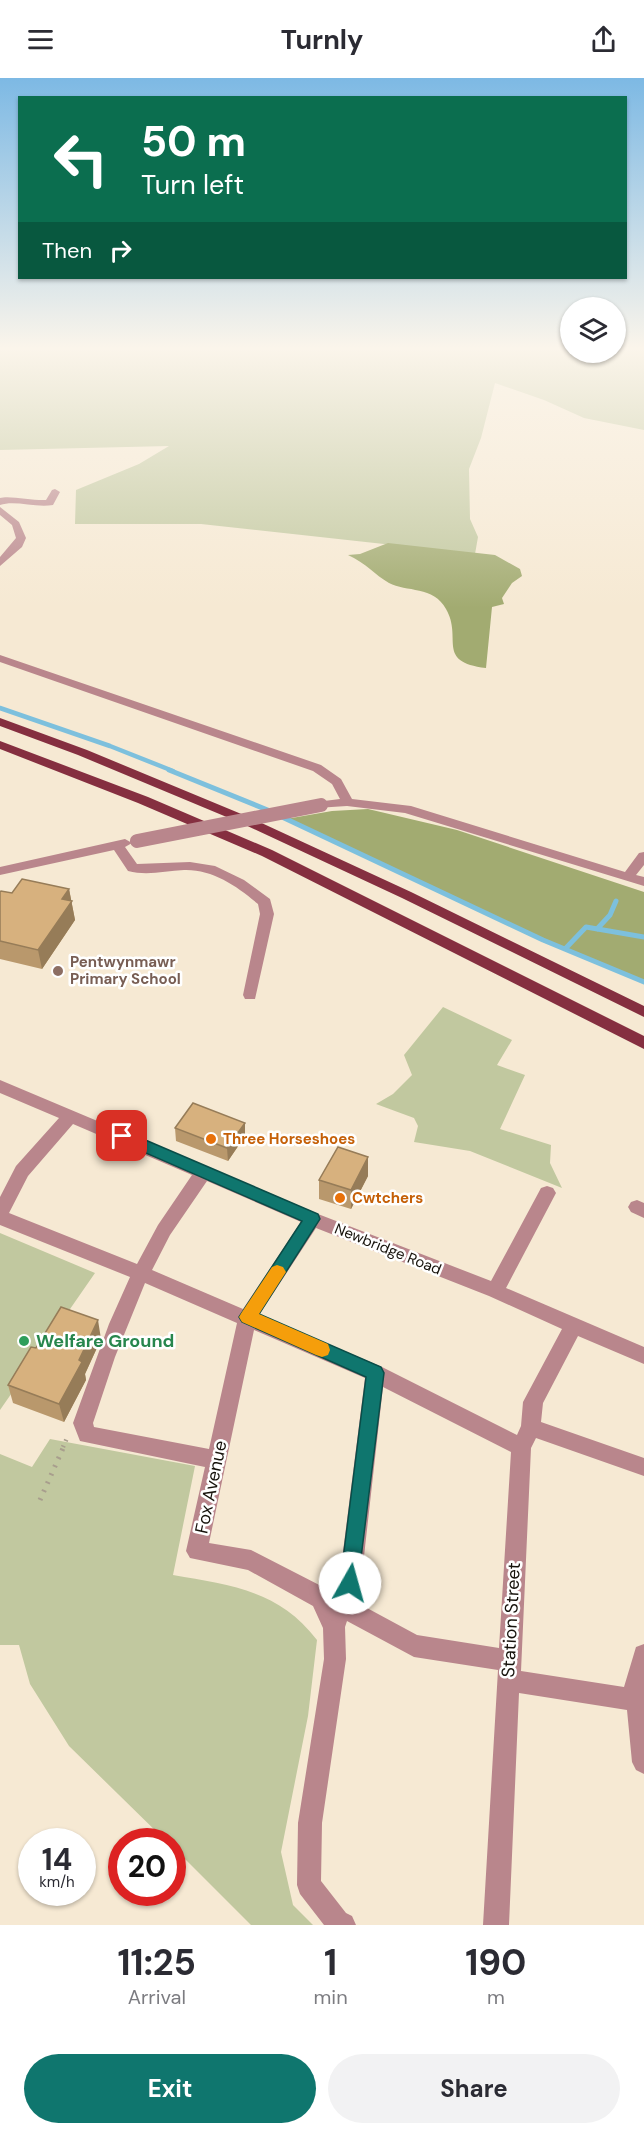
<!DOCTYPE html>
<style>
body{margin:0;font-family:"DM Sans",sans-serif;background:#f2f2f3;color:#2b2b33;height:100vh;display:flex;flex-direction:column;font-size:22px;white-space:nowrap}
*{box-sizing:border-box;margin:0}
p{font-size:20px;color:#7c7c81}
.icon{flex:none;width:33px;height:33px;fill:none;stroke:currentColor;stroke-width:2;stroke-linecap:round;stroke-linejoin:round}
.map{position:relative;height:1847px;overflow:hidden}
.panel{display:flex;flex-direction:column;background:#fff;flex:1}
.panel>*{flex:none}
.top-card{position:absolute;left:18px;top:18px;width:609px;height:183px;border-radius:0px;box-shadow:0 2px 4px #0004;background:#0b6e4f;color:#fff;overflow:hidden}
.buttons{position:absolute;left:560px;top:219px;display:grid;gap:12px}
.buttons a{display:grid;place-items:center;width:66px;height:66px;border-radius:50%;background:#fff;box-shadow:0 2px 4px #0004;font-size:30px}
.speed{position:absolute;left:18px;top:1750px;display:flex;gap:12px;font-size:30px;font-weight:700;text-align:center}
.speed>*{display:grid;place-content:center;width:78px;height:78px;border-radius:50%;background:#fff;box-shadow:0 2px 4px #0004;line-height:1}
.speed small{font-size:15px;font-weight:400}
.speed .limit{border:9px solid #d22;background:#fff;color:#111}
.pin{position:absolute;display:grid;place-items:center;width:51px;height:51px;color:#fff;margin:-26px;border-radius:12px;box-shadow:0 3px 9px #0006}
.me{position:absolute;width:66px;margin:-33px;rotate:7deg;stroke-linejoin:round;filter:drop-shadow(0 0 4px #0008)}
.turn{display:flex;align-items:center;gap:21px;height:126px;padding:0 24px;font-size:27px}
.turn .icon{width:78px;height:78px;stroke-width:2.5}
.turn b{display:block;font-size:42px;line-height:51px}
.then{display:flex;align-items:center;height:57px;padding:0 24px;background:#0003;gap:12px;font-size:22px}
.eta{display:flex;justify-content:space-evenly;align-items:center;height:102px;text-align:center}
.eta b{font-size:36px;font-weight:700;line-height:42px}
.button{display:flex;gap:12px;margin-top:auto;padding:12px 24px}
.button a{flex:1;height:69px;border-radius:36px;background:#0f766e;color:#fff;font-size:24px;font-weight:700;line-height:69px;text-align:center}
.button a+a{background:#f2f2f3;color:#2b2b33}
header{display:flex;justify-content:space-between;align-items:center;height:78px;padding:0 24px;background:#fff;font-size:27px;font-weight:700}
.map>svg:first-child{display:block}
</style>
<header><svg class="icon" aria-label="menu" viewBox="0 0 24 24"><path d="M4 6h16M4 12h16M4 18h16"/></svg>Turnly<svg class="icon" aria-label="share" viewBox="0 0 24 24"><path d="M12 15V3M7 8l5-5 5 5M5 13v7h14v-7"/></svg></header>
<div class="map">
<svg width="644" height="1847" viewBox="0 0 644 1847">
<rect width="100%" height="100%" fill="#f6e9d3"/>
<!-- green -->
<path fill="#c1c89f" d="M0,272H570V274H615V272H644V352L584,340L544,322L495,305L481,360L469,391L470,441L478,459L475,476L201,446H75L76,412L139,386L169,368L0,372Z
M443,929L512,962L497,987L525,997L500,1051L551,1067L550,1085L562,1110L470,1073L414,1064L418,1048L414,1040L376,1026L393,1016L412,997L404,977Z
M0,1155L95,1195L0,1332Z
M50,1361L195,1388L173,1497C230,1507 279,1512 317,1562L308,1638L281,1774L293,1827L313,1847H251L173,1769L172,1764H167L69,1668L30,1606L19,1567H0V1376L32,1389Z"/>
<!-- forest -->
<path fill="#a2ab71" d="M388,465L495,477L520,491L522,498L512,505L502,520L504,526L492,529L486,590C435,584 463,560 446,531C434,508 406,514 389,505C375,497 366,485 348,477L360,476Z
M368,731L457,752L644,814V904L543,862L286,741L332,733Z"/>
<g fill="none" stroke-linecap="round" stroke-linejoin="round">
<!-- stream-far1 -->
<path stroke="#7dc0dd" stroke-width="4.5" d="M0,630L110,668L173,693"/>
<!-- stream -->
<path stroke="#7dc0dd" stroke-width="5" d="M169,692L270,733
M282,739L543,862L644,904
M597,851L610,837L616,823
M565,871L586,849L644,859"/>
<!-- path-far1 -->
<path stroke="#a89e8d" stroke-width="4.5" stroke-dasharray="1.5 5" stroke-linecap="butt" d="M63,1369L67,1360"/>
<!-- path -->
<path stroke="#a89e8d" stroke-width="5" stroke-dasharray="2 7" stroke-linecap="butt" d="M40,1422L64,1368"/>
<!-- minor -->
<path fill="#b9868c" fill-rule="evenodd" d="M55,411L60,414L53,427C35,430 15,422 0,427V420C9,417 34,423 46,422L52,412Z
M0,429L19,444L26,460L22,469L0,488V479L16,460L12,447L0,437Z
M0,577L321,687L341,701L352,721L411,728L625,794L639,775L644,774V787L636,797L644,799V808L405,735L347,728L316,730L315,727L316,724L340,721L332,706L313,693L0,584Z
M125,761L132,765L125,769L137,786L190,784L215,788L244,802L270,821L274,836L255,921H245L243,917L260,836L258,826C237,808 212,791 184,792C165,793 147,798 128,793L114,772L0,797V789Z
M0,1002L318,1136L491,1203L541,1110L547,1108L553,1110L556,1115L506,1210L644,1269V1286L578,1258L543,1325L541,1344L644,1380V1398L536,1360L531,1370L521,1593L624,1609L636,1569L644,1566V1696L636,1692L632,1684L627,1632L519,1615L509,1847H483L498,1592L414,1579L347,1543L345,1549L346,1581L322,1745L321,1803L346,1835L352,1838L356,1847H324L300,1816L297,1807L298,1745L324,1581L323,1550L313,1528L248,1492L190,1480L186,1473L205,1389L80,1363L73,1345L109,1246L130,1199L0,1147V1119L16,1088L59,1040L0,1015ZM73,1046L192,1097L158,1147L137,1186L9,1135L28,1098ZM207,1103L301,1144L243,1231L152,1192L170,1157ZM316,1150L489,1218L562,1251L523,1324L521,1348L517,1357L382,1289L259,1237ZM145,1205L237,1245L209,1371L94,1349L93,1345L115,1279ZM254,1252L365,1300L339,1505L333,1522L329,1512L251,1472L209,1465ZM383,1309L511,1374L499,1570L417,1557L354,1523L361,1505Z
M637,1122L644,1125V1140L631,1134L628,1129L631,1124Z"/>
<!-- major -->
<path fill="#852f40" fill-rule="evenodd" d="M0,640L87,672L251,740L411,814L644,928V939L402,820L241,745L78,677L0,648Z
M0,663L148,719L272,772L644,958V971L262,778L138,725L0,671Z"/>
<!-- minor-bridge -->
<path stroke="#b9868c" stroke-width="14" d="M137,763L321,727"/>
</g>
<!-- wall -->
<path fill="#b9986c" d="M69,811L75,842L42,891L0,881V814L12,815Z
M175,1050L245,1058L228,1083L176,1063Z
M368,1079V1098L351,1131L319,1121V1102Z
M101,1261L85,1296L86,1302L64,1344L13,1325L8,1307Z"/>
<!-- shaded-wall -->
<path fill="#967c58" d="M69,811L75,842L42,891L38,872L62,821Z
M245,1045V1058L228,1083L227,1070Z
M368,1079V1098L351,1131V1112Z
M98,1242L101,1261L85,1296L86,1302L64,1344L59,1326Z"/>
<!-- building -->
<path fill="#d7b17e" stroke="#967c58" stroke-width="1.5" d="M22,801L69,811L62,821L72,823L38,872L0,863V814L1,813L12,815Z
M193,1025L245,1045L227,1070L175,1050Z
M338,1069L368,1079L351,1112L319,1102Z
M61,1229L98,1242L79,1282L82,1284L59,1326L8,1307L31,1269L36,1270Z"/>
<!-- sky -->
<linearGradient id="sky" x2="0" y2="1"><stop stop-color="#7db9e4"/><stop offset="0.51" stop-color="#fbf5eb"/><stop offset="1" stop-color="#fbf5eb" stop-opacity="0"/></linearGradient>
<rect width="644" height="530" fill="url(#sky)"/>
<!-- route -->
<path fill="#0f766e" stroke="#0a4d48" stroke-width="1.5" d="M122,1052L318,1136L320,1141L259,1236L381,1289L384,1295L357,1512L350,1515L343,1512L340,1505L366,1299L242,1244L239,1239L302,1143L116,1062L114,1058L116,1054Z"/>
<!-- slow -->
<path fill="#f59e0b" d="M277,1187L283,1189L286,1194L259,1236L328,1266L330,1272L328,1277L322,1279L316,1277L242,1244L239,1239L242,1234L272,1189Z"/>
<!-- markers -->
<circle fill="#8d6e63" stroke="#fff" stroke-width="2" cx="58" cy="893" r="6"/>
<g fill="#e8710a" stroke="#fff" stroke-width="2">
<circle cx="211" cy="1061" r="6"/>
<circle cx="340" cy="1120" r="6"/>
</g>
<circle fill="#2e9e5b" stroke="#fff" stroke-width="2" cx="24" cy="1263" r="6"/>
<g text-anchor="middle" stroke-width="5" stroke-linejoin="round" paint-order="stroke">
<!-- education labels -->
<g font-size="15" font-weight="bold" fill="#785e54" stroke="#fff" text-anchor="start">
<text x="70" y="889">Pentwynmawr<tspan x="70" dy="17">Primary School</tspan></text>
</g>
<!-- food labels -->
<g font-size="15" font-weight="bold" fill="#c56008" stroke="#fff" text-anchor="start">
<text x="223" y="1066">Three Horseshoes</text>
<text x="352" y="1125">Cwtchers</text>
</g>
<!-- street labels -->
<g font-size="15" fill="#16120b" stroke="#fff">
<text transform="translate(388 1171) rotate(22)" y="5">Newbridge Road</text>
</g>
<!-- near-leisure labels -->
<g font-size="18" font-weight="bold" fill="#27864d" stroke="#fff" text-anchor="start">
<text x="36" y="1269">Welfare Ground</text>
</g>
<!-- near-street labels -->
<g font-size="18" fill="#16120b" stroke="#fff">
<text transform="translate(211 1409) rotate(-78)" y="6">Fox Avenue</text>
<text transform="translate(511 1542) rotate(-87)" y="6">Station Street</text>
</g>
</g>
</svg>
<div class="buttons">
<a><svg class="icon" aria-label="layers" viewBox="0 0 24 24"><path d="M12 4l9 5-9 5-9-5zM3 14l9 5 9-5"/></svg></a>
</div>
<div class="speed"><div>14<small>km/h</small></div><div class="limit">20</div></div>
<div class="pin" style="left:122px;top:1058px;background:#d93025"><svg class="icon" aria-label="arrive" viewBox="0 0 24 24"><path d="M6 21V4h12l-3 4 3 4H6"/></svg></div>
<svg class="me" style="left:350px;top:1505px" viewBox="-20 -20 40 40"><circle r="19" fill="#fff"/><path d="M0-13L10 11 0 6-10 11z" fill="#0f766e"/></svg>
<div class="top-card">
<div class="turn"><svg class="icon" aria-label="left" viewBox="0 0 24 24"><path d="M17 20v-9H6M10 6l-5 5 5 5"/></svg><div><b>50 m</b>Turn left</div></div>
<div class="then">Then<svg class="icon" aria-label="right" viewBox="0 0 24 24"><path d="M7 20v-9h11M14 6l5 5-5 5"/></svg></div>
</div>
</div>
<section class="panel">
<div class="eta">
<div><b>11:25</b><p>Arrival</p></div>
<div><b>1</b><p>min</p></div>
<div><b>190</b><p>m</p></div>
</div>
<div class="button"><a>Exit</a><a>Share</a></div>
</section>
